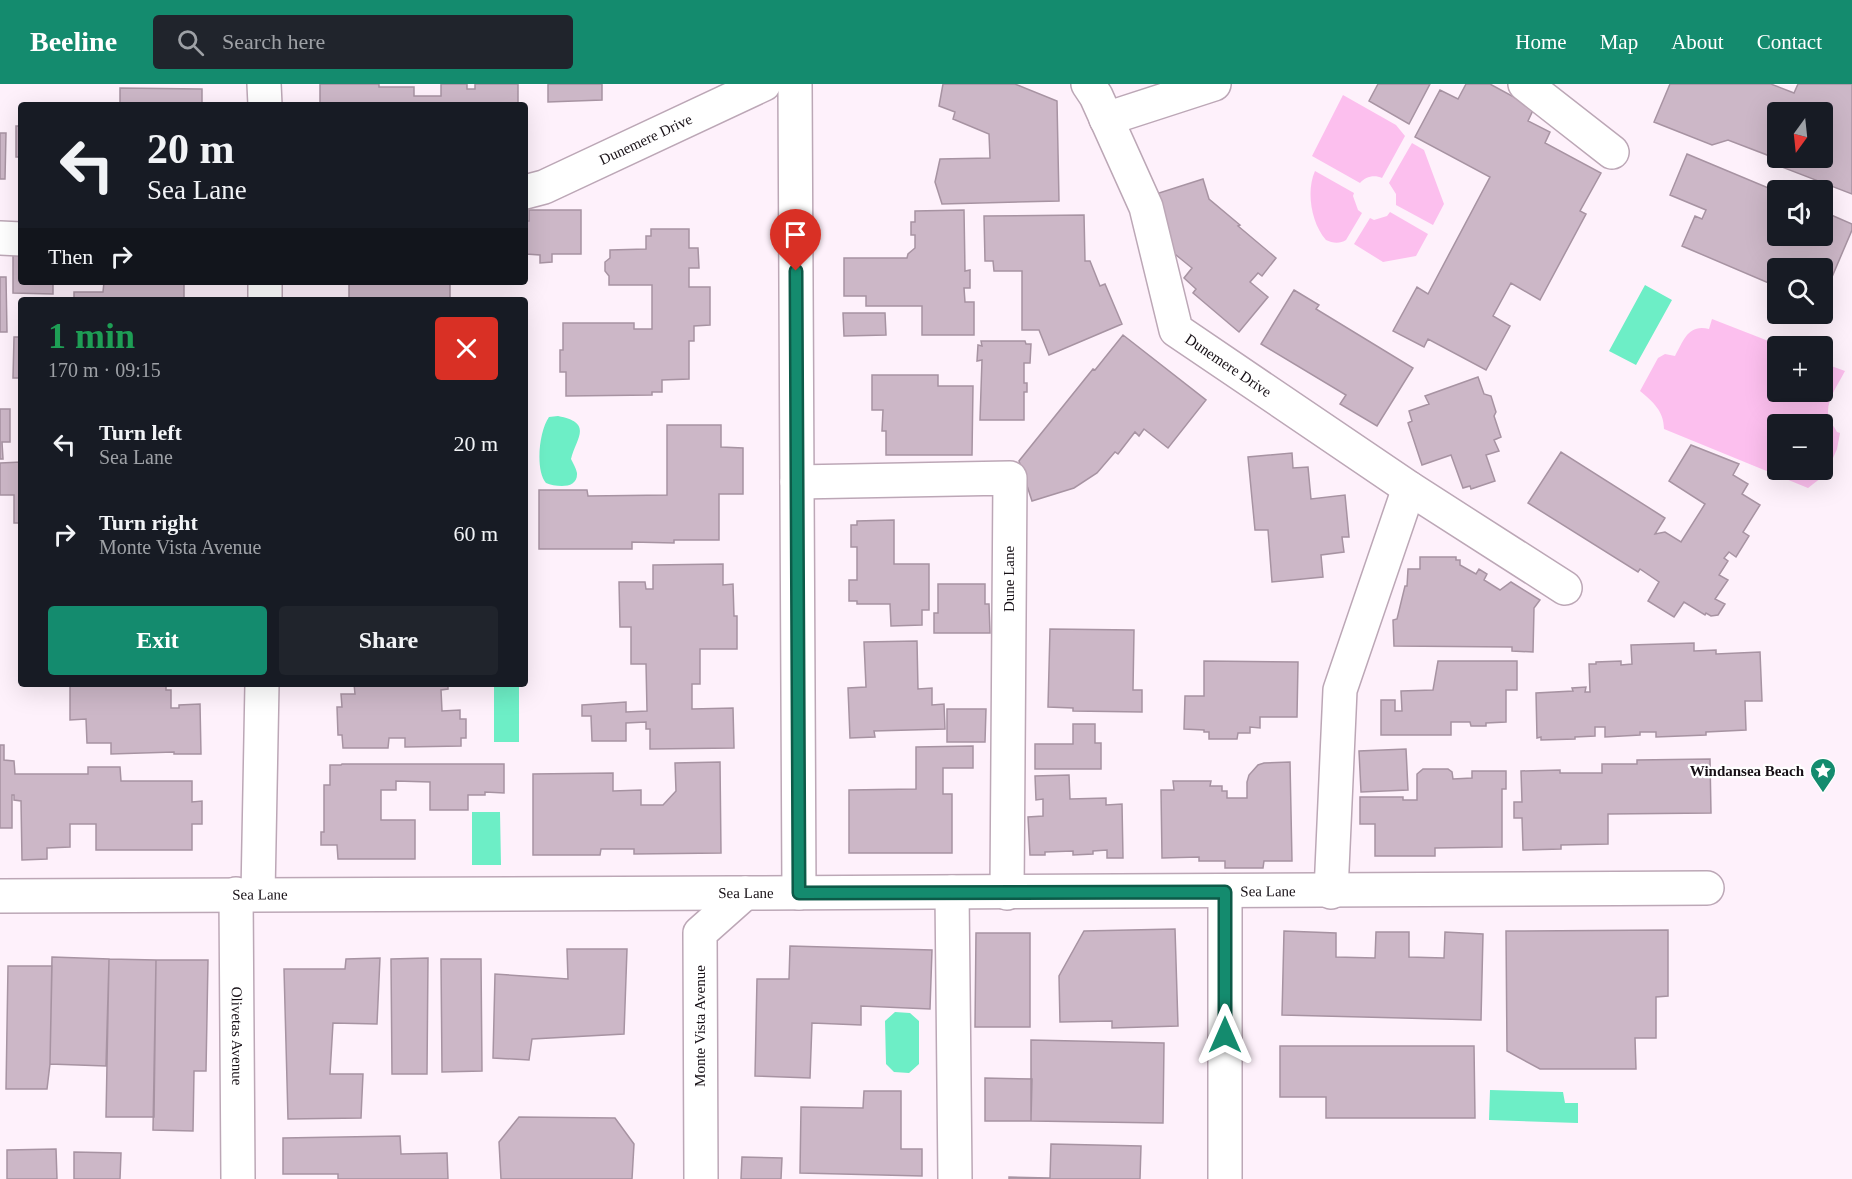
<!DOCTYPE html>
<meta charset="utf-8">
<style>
body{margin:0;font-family:"Times New Roman",serif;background:#20242c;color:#f1f3f6;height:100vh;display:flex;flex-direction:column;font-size:22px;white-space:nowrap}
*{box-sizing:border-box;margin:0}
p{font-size:20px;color:#9ea1a6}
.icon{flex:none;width:33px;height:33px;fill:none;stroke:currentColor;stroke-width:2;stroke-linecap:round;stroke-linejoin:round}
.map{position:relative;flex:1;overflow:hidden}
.panel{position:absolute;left:18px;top:213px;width:510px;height:390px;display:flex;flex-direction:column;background:#171b24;border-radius:6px;box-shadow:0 6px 24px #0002}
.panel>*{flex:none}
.guide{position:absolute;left:18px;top:18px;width:510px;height:183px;border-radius:6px;box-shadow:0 6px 24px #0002;background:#171b24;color:#f1f3f6;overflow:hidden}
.needle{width:39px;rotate:195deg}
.buttons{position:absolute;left:1767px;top:18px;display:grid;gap:12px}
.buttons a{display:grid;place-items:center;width:66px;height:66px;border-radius:6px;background:#171b24;box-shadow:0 6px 24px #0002;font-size:30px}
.pin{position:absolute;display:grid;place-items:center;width:51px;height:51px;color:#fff;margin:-62px -26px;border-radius:50% 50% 50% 0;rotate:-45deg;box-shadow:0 0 6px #0007}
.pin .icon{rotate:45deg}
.me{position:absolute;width:66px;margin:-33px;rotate:0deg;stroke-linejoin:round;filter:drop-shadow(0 0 4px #0008)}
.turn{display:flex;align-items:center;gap:21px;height:126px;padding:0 30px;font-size:27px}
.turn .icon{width:78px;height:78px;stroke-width:2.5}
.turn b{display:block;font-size:42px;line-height:51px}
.then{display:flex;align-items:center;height:57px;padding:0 30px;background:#0003;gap:12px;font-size:22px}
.round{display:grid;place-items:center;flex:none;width:63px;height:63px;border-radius:6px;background:#20242c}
.summary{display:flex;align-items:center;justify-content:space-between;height:102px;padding:0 30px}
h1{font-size:36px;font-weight:600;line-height:45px;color:#1e9e55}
.primary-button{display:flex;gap:12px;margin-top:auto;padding:12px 30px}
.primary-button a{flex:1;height:69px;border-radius:6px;background:#148b6e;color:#fff;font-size:24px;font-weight:600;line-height:69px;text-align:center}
.primary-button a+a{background:#20242c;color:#f1f3f6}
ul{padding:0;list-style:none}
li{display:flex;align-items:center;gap:18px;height:90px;padding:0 30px}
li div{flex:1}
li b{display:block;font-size:22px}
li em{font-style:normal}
header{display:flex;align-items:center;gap:36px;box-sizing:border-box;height:84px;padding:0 30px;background:#148b6e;color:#fff}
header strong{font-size:28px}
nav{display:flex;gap:33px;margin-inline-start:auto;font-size:21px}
.search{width:420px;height:54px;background:#20242c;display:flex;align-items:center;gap:15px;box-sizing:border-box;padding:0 21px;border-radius:6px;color:#9ea1a6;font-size:22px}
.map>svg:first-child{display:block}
</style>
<header>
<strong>Beeline</strong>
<div class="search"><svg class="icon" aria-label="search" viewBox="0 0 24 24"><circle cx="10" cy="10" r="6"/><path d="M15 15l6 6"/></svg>Search here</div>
<nav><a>Home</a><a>Map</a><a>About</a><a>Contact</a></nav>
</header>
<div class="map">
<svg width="1852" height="1095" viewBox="0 0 1852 1095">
<rect width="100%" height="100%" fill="#fef1fb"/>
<!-- grass -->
<path fill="#fcbfee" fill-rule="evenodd" d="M1343,11L1396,41L1405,52L1382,94C1374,90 1365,93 1360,99L1312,72Z
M1412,59L1424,66L1444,120L1433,141L1396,121V110L1389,99Z
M1315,87L1354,109L1353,112L1358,126L1362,129L1346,156C1340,160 1332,159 1326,156C1311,139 1306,107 1315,87Z
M1390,128L1428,150L1416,172L1383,178L1354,160L1370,134L1374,136L1387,132Z
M1712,235L1781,262H1778V308H1822L1823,279L1845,287C1838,301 1824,319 1829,334C1831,339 1835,344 1837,348L1840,349L1837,365L1826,390L1808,404L1664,345C1664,327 1653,318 1640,307L1658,274L1665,270L1675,272C1684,256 1688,240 1709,245ZM1822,340V386H1778V340Z"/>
<!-- water -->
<path fill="#6deec6" d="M1645,201L1672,216L1636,281L1609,267Z
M558,332C594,339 576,354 571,375C573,379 576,384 577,389C578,406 556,403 546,399C535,386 539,347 549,333Z
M494,600H519V658H494Z
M472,728H500L501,781H472Z
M895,928L910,929L919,937V980L909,989L894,988L886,980L885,937Z
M1490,1006L1563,1008L1565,1019H1578V1039L1489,1036Z"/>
<!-- building -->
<path fill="#ccb7c7" stroke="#a793a2" stroke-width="1.5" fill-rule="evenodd" d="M320,0H379V3H414V12H441V0H467V5H475V0H518V21H320Z
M548,0H602V16L548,18Z
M943,0H1015L1057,17L1059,117L942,120L935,98L940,75L990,74L989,50L953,35L955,28L939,22Z
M1378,0H1430L1409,40L1369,17Z
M1466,0H1490L1534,24L1528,37L1550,48L1545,59L1601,89L1580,127L1586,130L1540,216L1511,199L1493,232L1510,242L1486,286L1428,255L1424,263L1393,247L1417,203L1428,210L1490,93L1415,53L1440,6L1458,15Z
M1670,0H1771L1794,9L1798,0H1852V110L1774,80L1767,71L1728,56L1712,61L1654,38ZM1778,28H1822V74H1778Z
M120,4L202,5V21H120Z
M16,42H21V73H16Z
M0,49H6L5,95H0Z
M1687,70L1778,108V152H1822V127L1852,140V146L1826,207L1822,206V184H1778L1771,200L1682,162L1695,132L1702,135L1706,126L1670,111Z
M1203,95L1209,115L1240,141L1238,142L1276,174L1262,192L1258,189L1250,198L1268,213L1239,248L1193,209L1196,205L1184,194L1192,184L1176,171L1169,173L1159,109Z
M529,126H581V170H552V178L540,179V171L526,170V137H529Z
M964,126L965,187L970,186V204H964L965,218H974V251H922V222H866V212H844V174H907L908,170L915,164V151H911V138H915V127Z
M1084,131L1085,177H1090L1100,202L1105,200L1122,240L1049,271L1039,246H1022V187H994L993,177H985L984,132Z
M651,145H689V164H698L699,184H689V203H710V241L694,242V257H689V295L662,296V308H652V311L566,312V288H560V266H563V239H634V245H652V201H609V192L605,187V178L610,174V166L646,165V152H651Z
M13,167H21V198H53V210L13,209Z
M0,193H6L7,248H0Z
M104,198H184V216H74V208H103Z
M349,198H450V216H349Z
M459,198H506V200H459Z
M1294,206L1319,221L1316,225L1413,284L1377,342L1340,320L1346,311L1261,260Z
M843,229H885L886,251L844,252Z
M1123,251L1206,316L1168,364L1144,345L1139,352L1135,348L1118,370L1115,368L1097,389L1074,404L1032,417L1019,377L1093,285L1095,286Z
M14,253H21V294H13Z
M981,257H1025L1026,260H1031L1030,279H1024V299H1027V308H1024V336H980L982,276L977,277L978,261L982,262Z
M872,291H938V302H973L972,371H886V347H882L883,326H872Z
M1478,293L1484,310L1491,312L1496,328L1494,332L1501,353L1494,356L1499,367L1486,371L1495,397L1471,405L1470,402L1463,404L1451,371L1422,381L1408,339L1412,337L1409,327L1429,320L1425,312Z
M0,325H10V358H2L3,375H0Z
M667,341H721V363L743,364V410H719V456H674V459L632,458V465H539V406H587L588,412L667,411Z
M1691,361L1739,380L1733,391L1748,400L1742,410L1760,421L1743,448L1749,452L1736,473L1729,468L1724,474L1728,477L1719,491L1728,496L1715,515L1725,520L1718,531L1711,532L1706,529L1705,531L1684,518L1674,533L1648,517L1659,498L1640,485L1638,488L1528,419L1561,368L1665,434L1655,450L1665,448L1681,458L1705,420L1669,397Z
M1292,369L1293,384L1308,383L1311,415L1345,411L1349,453H1342L1344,468L1321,471L1323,493L1272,498L1268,446H1255L1248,373Z
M21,378V439H14V411H0V379Z
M894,436V480H929V526H922V541L891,542L890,520H857V517H849V496H857V463H851V441H857V437Z
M1420,473H1456V476H1460V481L1476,490L1479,485L1487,490L1484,496L1500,506L1511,498L1540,516L1534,524L1533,568L1512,567V563L1394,562L1393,536L1397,535L1405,502H1407L1408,485H1420Z
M723,480V501L733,500L734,532H737V565H700V600H692V625L733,624L734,664L650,665V645H646V638L626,639V657H592L591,632H582V621L626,618V628L647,627L646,580H631V543H620L619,498H645L646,505H653V481Z
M938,500H985V520H989L990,549H934V529H938Z
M1050,545L1134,546L1133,606H1142V628L1073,627V624L1048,623Z
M917,557L918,605L932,604V621L944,620L945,645L874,647L875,653L850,654L848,604L866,603L864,558Z
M1694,559V567L1716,566V570L1760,568L1762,617H1745L1746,646L1706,648V651L1656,653V648H1640V651L1605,653V643H1595V652L1575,653V655L1541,656V653L1537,654L1536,609L1573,607L1572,604L1586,603L1585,608H1590L1589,580H1596V578L1621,577V581L1632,580L1631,561Z
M1204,577L1298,578L1297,633H1260V644L1250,643V649H1238L1237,655H1209V648H1204V646L1184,645L1185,612H1204Z
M1438,577H1517V606H1506V638L1486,639V642H1471L1470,638H1451V651H1381V616H1395V627H1402L1401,607L1433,606Z
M70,600H166V606H171V624H179V621L200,620L201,670H174V668L111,670V659H87L86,635L70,636Z
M354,600H448V605L441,606L442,627L460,626V635H466V654H461V662L405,663V654H389L388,664H343L342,651H338L337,623H342L341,610H355Z
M947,625H986L985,658H947Z
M1073,640H1095V659H1101V685H1035V660H1073Z
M0,661H4V676L14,677L15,690H88V683H120L121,697H192V718L202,717V740H192V766H96V740H70V763L47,764V775L22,776L21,717L14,716V711H12V744H0Z
M973,662V684H943V710H952V769H849V706L916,705V663Z
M1406,665L1408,706L1361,708L1359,667Z
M1710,675L1711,729L1608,730V760L1561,761V765L1523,766L1522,734H1514V718H1522L1521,687L1560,686V689H1602V680H1637V676Z
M720,678L721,769L634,770V765H601L600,771H533V690L613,689V707L641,706V721H663L676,707L675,679Z
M1290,678L1292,777H1264L1263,784H1225V777H1199V773L1162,774L1161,706H1174L1173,697H1211L1210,702H1222V707H1227V714H1247V698L1249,691L1258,681L1264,679Z
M342,680H504V709L485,708V711H468V726H430V698L396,697V706H381V736H415V775H338L337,761H321V748H324V701H330V681H341Z
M1423,685H1448L1452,688L1453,695L1472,694V687H1506V705H1502V763L1435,764V772H1375V740H1360V713H1403V716H1417V690Z
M1069,691L1070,715L1106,714V721L1122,720L1123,774H1107V766L1093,767V770L1073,771V767L1045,768V771H1030L1028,733L1043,732V715L1036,716L1035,692Z
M1175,845L1178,942L1112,944V937L1060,938L1059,892L1084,847Z
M1668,846V912L1656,913V954H1635L1636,985H1540L1507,967L1506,847Z
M1284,847L1336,849V873L1375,874L1376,848H1409V873L1444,874L1445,848L1483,850L1481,936L1282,931Z
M976,849H1030V943H975Z
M790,862L932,866L930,925L861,922V941L812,939L810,994L755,992L757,895H789Z
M567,865H627L624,950L532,955L529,976L493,974L495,890L568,895Z
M52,873L109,875L106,982L50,980Z
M380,874L377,940L333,939L330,990H363L361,1034L288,1035L284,885H345L346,875Z
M428,874L427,990H392L391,875Z
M109,875L156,876L154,1033H106Z
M441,875H481L482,987L442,988Z
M156,876H208L206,987H194L193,1047L153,1046Z
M8,882H52L50,980L47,1005H6Z
M1031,956L1164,959L1163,1039L1031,1037Z
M1280,962H1474L1475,1034H1326V1013H1280Z
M985,994L1032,995L1031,1037H985Z
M864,1007H901V1065H922V1092L800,1089L801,1023L863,1024Z
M519,1033L615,1034L634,1060L632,1095H501L499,1058Z
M400,1052L401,1070L447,1069L448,1095H338V1090H283V1054Z
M1051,1060L1141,1062L1140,1095H1009V1093L1050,1094Z
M56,1065L57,1095H7V1066Z
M74,1068L121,1069L120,1095H74Z
M742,1073L782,1074L781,1095H741Z"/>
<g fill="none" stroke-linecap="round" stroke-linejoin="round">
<defs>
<g id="minor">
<path d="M264,0L265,21"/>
<path d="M795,0L799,809"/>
<path id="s1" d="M1088,0L1096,12L1146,123L1176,246L1409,404L1565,504"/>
<path d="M1525,0L1612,68"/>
<path d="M1106,35L1214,0"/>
<path id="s2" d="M525,108L544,103L764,0"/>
<path d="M0,154L21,155"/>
<path d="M265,216V198"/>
<path d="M797,398L1010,394L1007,809"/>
<path d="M952,808L955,1095"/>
<path d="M1225,808V1095"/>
<path d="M1331,808L1340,606L1409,404"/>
<path id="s3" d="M236,810L238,1095"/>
<path d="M258,810L262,600"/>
<path id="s4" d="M0,812C569,808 1138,810 1707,804"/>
<path d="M701,1095L700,849L745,809"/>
</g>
</defs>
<!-- minor casing -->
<use href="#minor" stroke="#bca7b6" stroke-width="36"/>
<!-- minor -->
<use href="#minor" stroke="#fff" stroke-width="33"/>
</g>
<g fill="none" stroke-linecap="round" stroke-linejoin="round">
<defs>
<path id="route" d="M796,187L799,809L1225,808V951"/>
</defs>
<!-- route casing -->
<use href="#route" stroke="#0d5a48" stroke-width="15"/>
<!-- route -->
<use href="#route" stroke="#148b6e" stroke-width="10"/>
</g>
<!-- icons -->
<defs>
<symbol id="sight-pin" viewBox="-11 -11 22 30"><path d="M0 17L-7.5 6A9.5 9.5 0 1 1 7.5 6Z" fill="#148b6e" stroke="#fff"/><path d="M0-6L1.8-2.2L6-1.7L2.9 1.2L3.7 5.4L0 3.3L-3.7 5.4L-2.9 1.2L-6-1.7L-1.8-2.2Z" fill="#fff"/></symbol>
</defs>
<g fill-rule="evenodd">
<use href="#sight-pin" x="1808" y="672" width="30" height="40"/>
</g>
<g text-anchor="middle" stroke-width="4.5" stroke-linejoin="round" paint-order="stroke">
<!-- street labels -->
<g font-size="15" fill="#171016" stroke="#fff">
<text dy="5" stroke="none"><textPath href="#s2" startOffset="132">Dunemere Drive</textPath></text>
<text dy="5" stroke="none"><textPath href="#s1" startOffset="326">Dunemere Drive</textPath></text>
<text transform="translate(1009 495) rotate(-90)" y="5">Dune Lane</text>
<text dy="5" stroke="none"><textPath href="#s4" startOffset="1268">Sea Lane</textPath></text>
<text dy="5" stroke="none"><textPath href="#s4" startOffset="746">Sea Lane</textPath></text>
<text dy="5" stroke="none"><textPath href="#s4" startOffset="260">Sea Lane</textPath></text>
<text transform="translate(700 942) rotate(-90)" y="5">Monte Vista Avenue</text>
<text dy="5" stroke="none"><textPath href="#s3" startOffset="142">Olivetas Avenue</textPath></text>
</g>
<!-- poi labels -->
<g font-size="15" font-weight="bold" fill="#171016" stroke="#fff" text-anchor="end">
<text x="1804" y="692">Windansea Beach</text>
</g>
</g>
</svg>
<div class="buttons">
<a><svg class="needle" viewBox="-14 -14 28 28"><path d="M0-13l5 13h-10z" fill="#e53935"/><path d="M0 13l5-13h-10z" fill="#9ea1a6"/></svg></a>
<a><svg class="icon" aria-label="sound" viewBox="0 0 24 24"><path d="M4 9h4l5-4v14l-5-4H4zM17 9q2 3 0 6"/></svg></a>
<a><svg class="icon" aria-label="search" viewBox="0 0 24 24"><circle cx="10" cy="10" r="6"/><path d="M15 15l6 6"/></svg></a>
<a>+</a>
<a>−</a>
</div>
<div class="pin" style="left:796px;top:187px;background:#d93025"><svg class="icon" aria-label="arrive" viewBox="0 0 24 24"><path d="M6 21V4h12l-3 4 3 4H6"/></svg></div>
<svg class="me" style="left:1225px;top:951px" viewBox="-20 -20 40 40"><path d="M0-17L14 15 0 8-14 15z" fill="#148b6e" stroke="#fff" stroke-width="4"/></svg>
<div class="guide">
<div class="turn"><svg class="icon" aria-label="left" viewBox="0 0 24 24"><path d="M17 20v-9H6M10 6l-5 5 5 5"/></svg><div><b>20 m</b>Sea Lane</div></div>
<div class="then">Then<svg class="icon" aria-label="right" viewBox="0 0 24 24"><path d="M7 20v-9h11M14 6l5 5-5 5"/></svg></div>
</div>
<section class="panel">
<div class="summary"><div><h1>1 min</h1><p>170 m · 09:15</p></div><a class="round" style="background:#d93025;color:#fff"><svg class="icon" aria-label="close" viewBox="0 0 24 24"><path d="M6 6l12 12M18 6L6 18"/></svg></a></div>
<ul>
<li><svg class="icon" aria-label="left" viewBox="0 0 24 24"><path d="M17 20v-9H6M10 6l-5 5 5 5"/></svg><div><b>Turn left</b><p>Sea Lane</p></div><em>20 m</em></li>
<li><svg class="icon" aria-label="right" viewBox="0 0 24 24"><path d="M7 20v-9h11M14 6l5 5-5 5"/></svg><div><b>Turn right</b><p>Monte Vista Avenue</p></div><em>60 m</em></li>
</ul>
<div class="primary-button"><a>Exit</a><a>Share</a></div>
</section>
</div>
